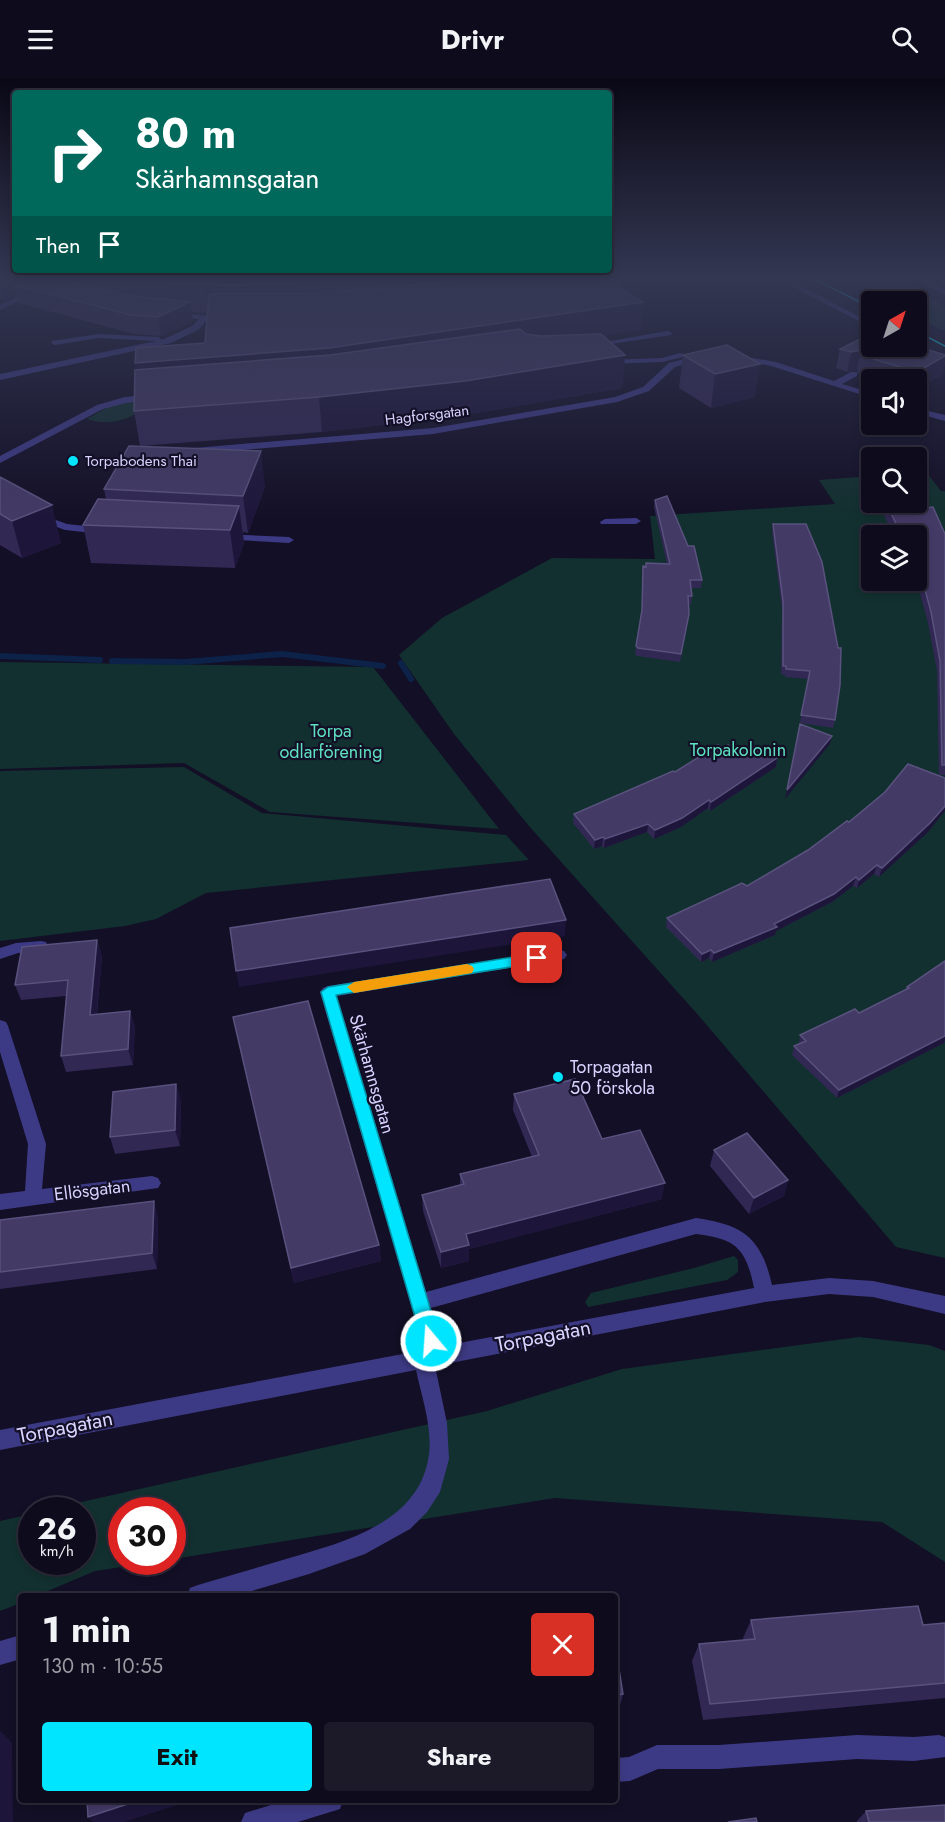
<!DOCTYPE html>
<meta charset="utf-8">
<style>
body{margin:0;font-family:Jost,sans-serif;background:#1c1929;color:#f1f3f6;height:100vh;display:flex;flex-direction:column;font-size:22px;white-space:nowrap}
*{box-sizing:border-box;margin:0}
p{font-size:20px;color:#9b9ba3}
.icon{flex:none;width:33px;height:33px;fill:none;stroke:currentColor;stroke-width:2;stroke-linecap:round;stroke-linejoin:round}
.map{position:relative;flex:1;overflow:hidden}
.sheet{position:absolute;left:18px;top:1515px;width:600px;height:210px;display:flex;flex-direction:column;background:#0e0b1c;border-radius:6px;box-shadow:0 3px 9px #0003,0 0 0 2px #2e2b3b}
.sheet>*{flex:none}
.hud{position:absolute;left:12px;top:12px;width:600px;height:183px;border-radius:6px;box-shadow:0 3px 9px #0003,0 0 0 2px #2e2b3b;background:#00695c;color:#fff;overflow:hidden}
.needle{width:39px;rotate:39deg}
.controls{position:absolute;left:861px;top:213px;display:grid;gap:12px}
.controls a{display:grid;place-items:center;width:66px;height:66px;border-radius:6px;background:#0e0b1c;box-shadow:0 3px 9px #0003,0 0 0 2px #2e2b3b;font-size:30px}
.speed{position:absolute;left:18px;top:1419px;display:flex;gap:12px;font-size:30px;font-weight:700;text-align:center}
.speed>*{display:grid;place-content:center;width:78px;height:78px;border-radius:50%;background:#0e0b1c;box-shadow:0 3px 9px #0003,0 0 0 2px #2e2b3b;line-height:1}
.speed small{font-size:15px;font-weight:400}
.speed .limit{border:9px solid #d22;background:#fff;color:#111}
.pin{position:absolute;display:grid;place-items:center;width:51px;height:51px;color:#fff;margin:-26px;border-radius:12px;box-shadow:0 3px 9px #0006}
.me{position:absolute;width:66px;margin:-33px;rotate:342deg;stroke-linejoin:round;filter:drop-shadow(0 0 4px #0008)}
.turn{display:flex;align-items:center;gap:21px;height:126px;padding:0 24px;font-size:27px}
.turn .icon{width:78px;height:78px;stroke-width:2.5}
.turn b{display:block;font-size:42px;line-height:51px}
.then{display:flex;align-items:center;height:57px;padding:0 24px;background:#0003;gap:12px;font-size:22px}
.round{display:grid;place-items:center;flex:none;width:63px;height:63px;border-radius:6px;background:#1c1929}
.summary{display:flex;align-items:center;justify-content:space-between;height:102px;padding:0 24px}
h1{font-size:36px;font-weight:700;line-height:45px}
.cta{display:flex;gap:12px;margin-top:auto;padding:12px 24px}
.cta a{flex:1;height:69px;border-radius:6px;background:#00e5ff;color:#111;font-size:24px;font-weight:700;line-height:69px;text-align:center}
.cta a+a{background:#1c1929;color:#f1f3f6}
header{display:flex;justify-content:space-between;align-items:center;height:78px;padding:0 24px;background:#0e0b1c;font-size:27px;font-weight:700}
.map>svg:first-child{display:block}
</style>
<header><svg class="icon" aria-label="menu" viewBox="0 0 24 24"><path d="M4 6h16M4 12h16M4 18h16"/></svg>Drivr<svg class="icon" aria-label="search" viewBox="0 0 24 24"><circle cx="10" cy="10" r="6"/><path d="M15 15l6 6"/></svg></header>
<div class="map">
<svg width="945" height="1744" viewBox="0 0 945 1744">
<rect width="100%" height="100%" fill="#130f26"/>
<!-- green -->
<path fill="#12302f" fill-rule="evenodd" d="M838,199H897L945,229V253L917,239L916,224L887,223Z
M140,322L145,330C126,343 109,348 87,341L111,327Z
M917,395H927L941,413H945V1180L896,1169L699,938L529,748L454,656L399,577L442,540L552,480L655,481L650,438L835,426L819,402L871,398L872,424H916ZM872,458H916V502H872Z
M0,584L373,589L499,751L270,734L184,685L0,691Z
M184,689L262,735L506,757L529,782L206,815L156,841L125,848L0,863V693Z
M734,1178L738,1182V1194L727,1202L588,1229L585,1224L591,1215L694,1190Z
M859,1259L929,1267L945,1273V1484L882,1444L555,1420L173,1481L172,1432H122V1484H155L95,1493L36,1518H21V1525L0,1533V1443L31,1436L32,1484H82V1432H46L487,1333L622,1291Z"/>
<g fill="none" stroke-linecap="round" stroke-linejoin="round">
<!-- stream -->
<path stroke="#0c2248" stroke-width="6" d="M0,578L100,582
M112,583L185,584L282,576L383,588
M401,585L411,601"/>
<!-- minor -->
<path fill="#3d3a85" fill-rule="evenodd" d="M774,199H783L872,245V250Z
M912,199H921L945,212V217Z
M32,211L39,213L0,232V227Z
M173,235L227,239L231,241L227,243L207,242L198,252L171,265L0,302V296L156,263L99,260L55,267L51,265L52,263L99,256L159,259L162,262L192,248L199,241L170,239L169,237Z
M668,253L672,255L671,257L591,269L587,267Z
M680,275L684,277L683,279L662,284L606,286L602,284L606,282L662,280Z
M730,276L776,284L834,303L851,294H857V298L842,306L872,315V320L771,288L727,280L726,278Z
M700,277H703V281L675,289L649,313L617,324L433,356L195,376L190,373L195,370L433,350L615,319L643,309L669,285Z
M154,316L157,317V321L126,325L103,331L0,385V378L97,327L125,319Z
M916,330L945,337V343L916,335Z
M141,372L144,373V377L126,381L123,384L141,390V394L122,392L113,385L120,377Z
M39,436L67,446L103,450L108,453L103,456L65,452L35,441L34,439Z
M605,441L636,440L641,443L636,446H601L600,444Z
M223,456L289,459L294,462L289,465L219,461L218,459Z
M41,863L46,864L48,868L46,872L18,875L0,881V870L16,865Z
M559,872L564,873L567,877L564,881L337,918L426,1214L696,1140C743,1147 761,1159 772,1207L829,1200L873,1203L945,1218V1236L873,1219L829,1216L765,1224L435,1288L447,1345L449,1381L440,1414L427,1434L410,1451L365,1476L309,1496L235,1518H187L190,1510L198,1507C227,1498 257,1490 286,1481C340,1465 416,1447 428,1382C434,1354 422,1320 416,1292L0,1372V1352L424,1272L320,914L323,910L328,908ZM696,1156C736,1161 746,1170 754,1210L443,1268L431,1230Z
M0,942L6,944L8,948L46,1066L42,1111L152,1098L158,1100L161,1105L158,1110L0,1132V1116L25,1113L28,1066L0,974Z
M21,1557V1581L0,1587V1563Z
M857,1657L914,1659L939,1657L945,1659V1679L914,1683L857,1681L719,1691H658L630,1703L615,1704V1680L629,1679L657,1667H719Z
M287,1722H343L340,1731L298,1744H241L245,1735Z"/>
<!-- tram -->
<path stroke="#00e5ff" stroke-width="1.5" d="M810,199L872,230
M916,253L945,268"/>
</g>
<!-- wall -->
<path fill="#312854" d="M0,199H734L629,216L643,224L641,252L603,258L625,277L622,310L465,337L322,354L140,368L134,333L137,292L135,285L205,265L208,235L191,234L193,243L161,258L134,256L19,225L17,216L5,222L0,220Z
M840,271L945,277V285L942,297L916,311V302H873L859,297L857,292L847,294L836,290Z
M683,277L755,319L711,330L679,310Z
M0,399L61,465L22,480L0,467Z
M265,409L248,455L243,454L244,465L235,490L91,485L83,447L106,422L104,411Z
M655,422L702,502L701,510H691L692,518L691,526H688V544L680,584L637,578L635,576L642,536L643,488L645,489L646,485L667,486L654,429Z
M887,427L945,456V697H939L937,593L928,545L916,501V458H894L884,437Z
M773,446L835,642L833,650L800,645L808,601L785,599V597L781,596L782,531L772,454Z
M724,670L744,675L777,680L776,689L710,733L708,730L681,749L654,761L647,754L604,770L602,768L594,771L573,745L574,736L675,694Z
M849,744L928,754L879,799L874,796L857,810L853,808L832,824L776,853L775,857L712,884L709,880L701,884L666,849L667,840L747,808L808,772Z
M97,862L102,878L97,936L130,933L135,949L133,987L66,994L61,978L66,918L21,922L15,907Z
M945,883V962L944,965L837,1020L792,977L794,968L799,966L800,957L859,935L906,911L907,909Z
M233,939L379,1167L381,1183L294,1205Z
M176,1006L181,1023L180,1068L115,1076L110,1059Z
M514,1016L602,1061L662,1121L469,1171V1183L441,1190L423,1133L422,1117L460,1107V1096L532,1079L513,1032Z
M714,1072L788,1102L784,1118L749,1136L710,1088Z
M158,1139L157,1191L0,1211V1142Z
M751,1542L923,1547L945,1545V1620L703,1642L692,1583L699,1566L744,1562L743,1560Z
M615,1566L623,1616L620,1627L615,1628Z
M866,1733L945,1744H856Z"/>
<!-- shaded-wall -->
<path fill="#1d163a" d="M24,199L27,210L15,207L17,216L5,222L2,209Z
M402,199H734L620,217L643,224L641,252L332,300L141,315L135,285L403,227Z
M210,204L214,233L209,235L205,207Z
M190,224L193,243L161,258L158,239Z
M861,272L857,292L847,294L851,274Z
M625,277L622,310L465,337L322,354L319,319Z
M945,278V285L942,297L916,311V302H915L917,294Z
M760,286L755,319L711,330L715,296Z
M261,373L265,409L248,455L243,418Z
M52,427L61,465L22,480L12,443Z
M239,428L244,465L235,490L230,452Z
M832,658L830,666L785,721L787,712Z
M777,680L776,689L710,733L711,724Z
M709,722L708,730L681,749L654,761L655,752Z
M945,728V733L928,754L879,799L882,790Z
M648,746L647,754L604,770L605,761Z
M603,759L602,768L594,771L595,762Z
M877,787L874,796L857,810L859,802Z
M856,799L853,808L832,824L776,853L775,857L712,884L714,875L774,846Z
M566,842L565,858L239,909L236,893Z
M97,862L102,878L95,953L90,937Z
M711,872L709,880L701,884L702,876Z
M130,933L135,949L133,987L128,971Z
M945,955V962L944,965L837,1020L839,1012Z
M176,1006L181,1023L180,1068L175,1052Z
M788,1102L784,1118L749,1136L754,1120Z
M665,1105L662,1121L469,1171V1183L441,1190V1174L466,1156Z
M154,1123L158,1139L157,1191L152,1175Z
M379,1167L381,1183L294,1205L291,1190Z
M0,1653L12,1665L13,1744H0Z
M140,1722H193L124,1744H93L88,1739Z"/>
<!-- building -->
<path fill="#433a66" stroke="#5a527e" stroke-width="1.5" d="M0,199H24L2,209H0Z
M33,199H49L132,218L190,224L158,239L131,237L15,207Z
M131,199H403L233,208L210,207V204L205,207L179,206Z
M475,199H620L616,208L643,224L329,270L135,285L136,270L205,265L209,216H295L387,210Z
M520,251L526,256L541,258L601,256L625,277L465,303L319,319L134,333L135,292L330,277Z
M872,255V268H916L945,277V278L917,294L863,278L861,272L851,274L840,271Z
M727,267L760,286L715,296L683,277Z
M129,368L261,373L243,418L104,411Z
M0,399L52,427L12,443L0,436Z
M667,418L688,468H694L702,502H690L692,518H688L689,536L681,576L638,570L636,568L642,532L643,488L646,489V485L670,486L655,422Z
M98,421L239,428L230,452L83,447Z
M921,425L924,430L933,429L945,456V687H942L940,583L931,534L920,493L916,485V458H902L887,427Z
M773,446H806L822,484L838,570H841L840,607L835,642L801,637L810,593L786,591V588H783V523Z
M800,646L832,658L787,712Z
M718,667L724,670L728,667L744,675L751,669L777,680L711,724L709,722L682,740L655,752L648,746L605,761L603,759L595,762L574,736L673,693L675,694Z
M908,686L945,700V728L930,745L882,790L877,787L859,802L856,799L834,816L774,846L777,849L714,875L711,872L702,876L667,840L742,805L747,808L808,772L847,743L849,744L885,714Z
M550,801L566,842L236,893L230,850Z
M97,862L90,937L130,933L128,971L61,978L68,902L15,907L22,869Z
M945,883V958L839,1012L794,968L806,963L800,957L855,931L859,935L909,910L907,909Z
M308,923L379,1167L291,1190L233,939Z
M575,1001L602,1061L640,1052L665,1105L466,1156L469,1167L441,1174L422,1117L464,1106L460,1096L539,1077L514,1016Z
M176,1006L175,1052L110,1059L113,1014Z
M747,1055L788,1102L754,1120L714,1072Z
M154,1123L152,1175L0,1194V1142Z
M918,1528L923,1547L945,1545V1605L710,1626L699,1566L755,1561L751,1542Z
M615,1566L623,1616L615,1617Z
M87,1722H140L88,1739Z
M945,1727V1744H869L866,1733Z
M756,1740L757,1744H728Z"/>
<!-- sky -->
<linearGradient id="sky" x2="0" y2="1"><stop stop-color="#0a0815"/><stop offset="0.45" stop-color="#333752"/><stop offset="1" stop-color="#333752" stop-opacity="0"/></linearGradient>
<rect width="945" height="443" fill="url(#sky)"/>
<!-- route -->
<path fill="#00e5ff" stroke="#0095a6" stroke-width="1.5" d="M537,875L544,880L542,884L336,917L440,1263L437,1269L431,1271L425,1269L422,1263L321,914L328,909Z"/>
<!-- slow -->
<path fill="#f59e0b" d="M467,886L472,888L474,891L472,895L354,915L347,909L354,904Z"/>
<!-- markers -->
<g fill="#00e5ff" stroke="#130f26" stroke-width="2">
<circle cx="73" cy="383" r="6"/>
<circle cx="558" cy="999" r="6"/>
</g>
<g text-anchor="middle" stroke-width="4.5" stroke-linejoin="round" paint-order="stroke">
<!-- far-street labels -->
<g font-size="15" fill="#d9d4ff" stroke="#130f26">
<text transform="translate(427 337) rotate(-7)" y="5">Hagforsgatan</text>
</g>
<!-- far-poi labels -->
<g font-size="15" fill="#d9d4ff" stroke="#130f26" text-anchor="start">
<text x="85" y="388">Torpabodens Thai</text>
</g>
<!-- park labels -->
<g font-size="18" fill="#5fe0c0" stroke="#130f26">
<text x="331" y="659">Torpa<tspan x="331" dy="21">odlarförening</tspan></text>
<text x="738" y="678">Torpakolonin</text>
</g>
<!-- poi labels -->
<g font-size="18" fill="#d9d4ff" stroke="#130f26" text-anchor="start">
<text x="570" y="995">Torpagatan<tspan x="570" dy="21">50 förskola</tspan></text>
</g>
<!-- street labels -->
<g font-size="18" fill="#d9d4ff" stroke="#130f26">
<text transform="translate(372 996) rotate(74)" y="6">Skärhamnsgatan</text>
<text transform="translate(92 1112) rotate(-7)" y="6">Ellösgatan</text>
</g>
<!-- near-street labels -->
<g font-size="21" fill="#d9d4ff" stroke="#130f26">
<text transform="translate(543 1258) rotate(-11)" y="7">Torpagatan</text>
<text transform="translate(65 1349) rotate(-11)" y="7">Torpagatan</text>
</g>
</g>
</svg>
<div class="controls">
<a><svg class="needle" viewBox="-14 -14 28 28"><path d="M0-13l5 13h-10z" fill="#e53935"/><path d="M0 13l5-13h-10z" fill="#9b9ba3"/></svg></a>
<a><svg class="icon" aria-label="sound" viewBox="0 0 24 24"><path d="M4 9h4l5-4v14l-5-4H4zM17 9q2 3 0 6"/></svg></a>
<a><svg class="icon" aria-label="search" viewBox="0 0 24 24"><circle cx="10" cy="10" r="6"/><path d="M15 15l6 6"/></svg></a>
<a><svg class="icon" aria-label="layers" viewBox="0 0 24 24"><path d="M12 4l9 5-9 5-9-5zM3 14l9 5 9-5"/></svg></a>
</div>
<div class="speed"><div>26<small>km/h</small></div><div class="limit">30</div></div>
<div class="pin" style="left:537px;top:880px;background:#d93025"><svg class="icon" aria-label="arrive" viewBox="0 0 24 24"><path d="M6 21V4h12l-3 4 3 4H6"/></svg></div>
<svg class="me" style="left:431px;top:1263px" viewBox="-20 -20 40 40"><circle r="17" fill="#00e5ff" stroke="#fff" stroke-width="3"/><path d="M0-11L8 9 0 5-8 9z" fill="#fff"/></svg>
<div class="hud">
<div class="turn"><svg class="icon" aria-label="right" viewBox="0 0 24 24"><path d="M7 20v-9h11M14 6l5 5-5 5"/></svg><div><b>80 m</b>Skärhamnsgatan</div></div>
<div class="then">Then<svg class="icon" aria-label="arrive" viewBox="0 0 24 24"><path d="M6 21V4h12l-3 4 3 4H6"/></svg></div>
</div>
<section class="sheet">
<div class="summary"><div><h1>1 min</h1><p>130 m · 10:55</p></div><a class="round" style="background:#d93025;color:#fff"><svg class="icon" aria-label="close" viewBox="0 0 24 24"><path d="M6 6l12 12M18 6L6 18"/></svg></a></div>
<div class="cta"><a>Exit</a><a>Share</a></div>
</section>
</div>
